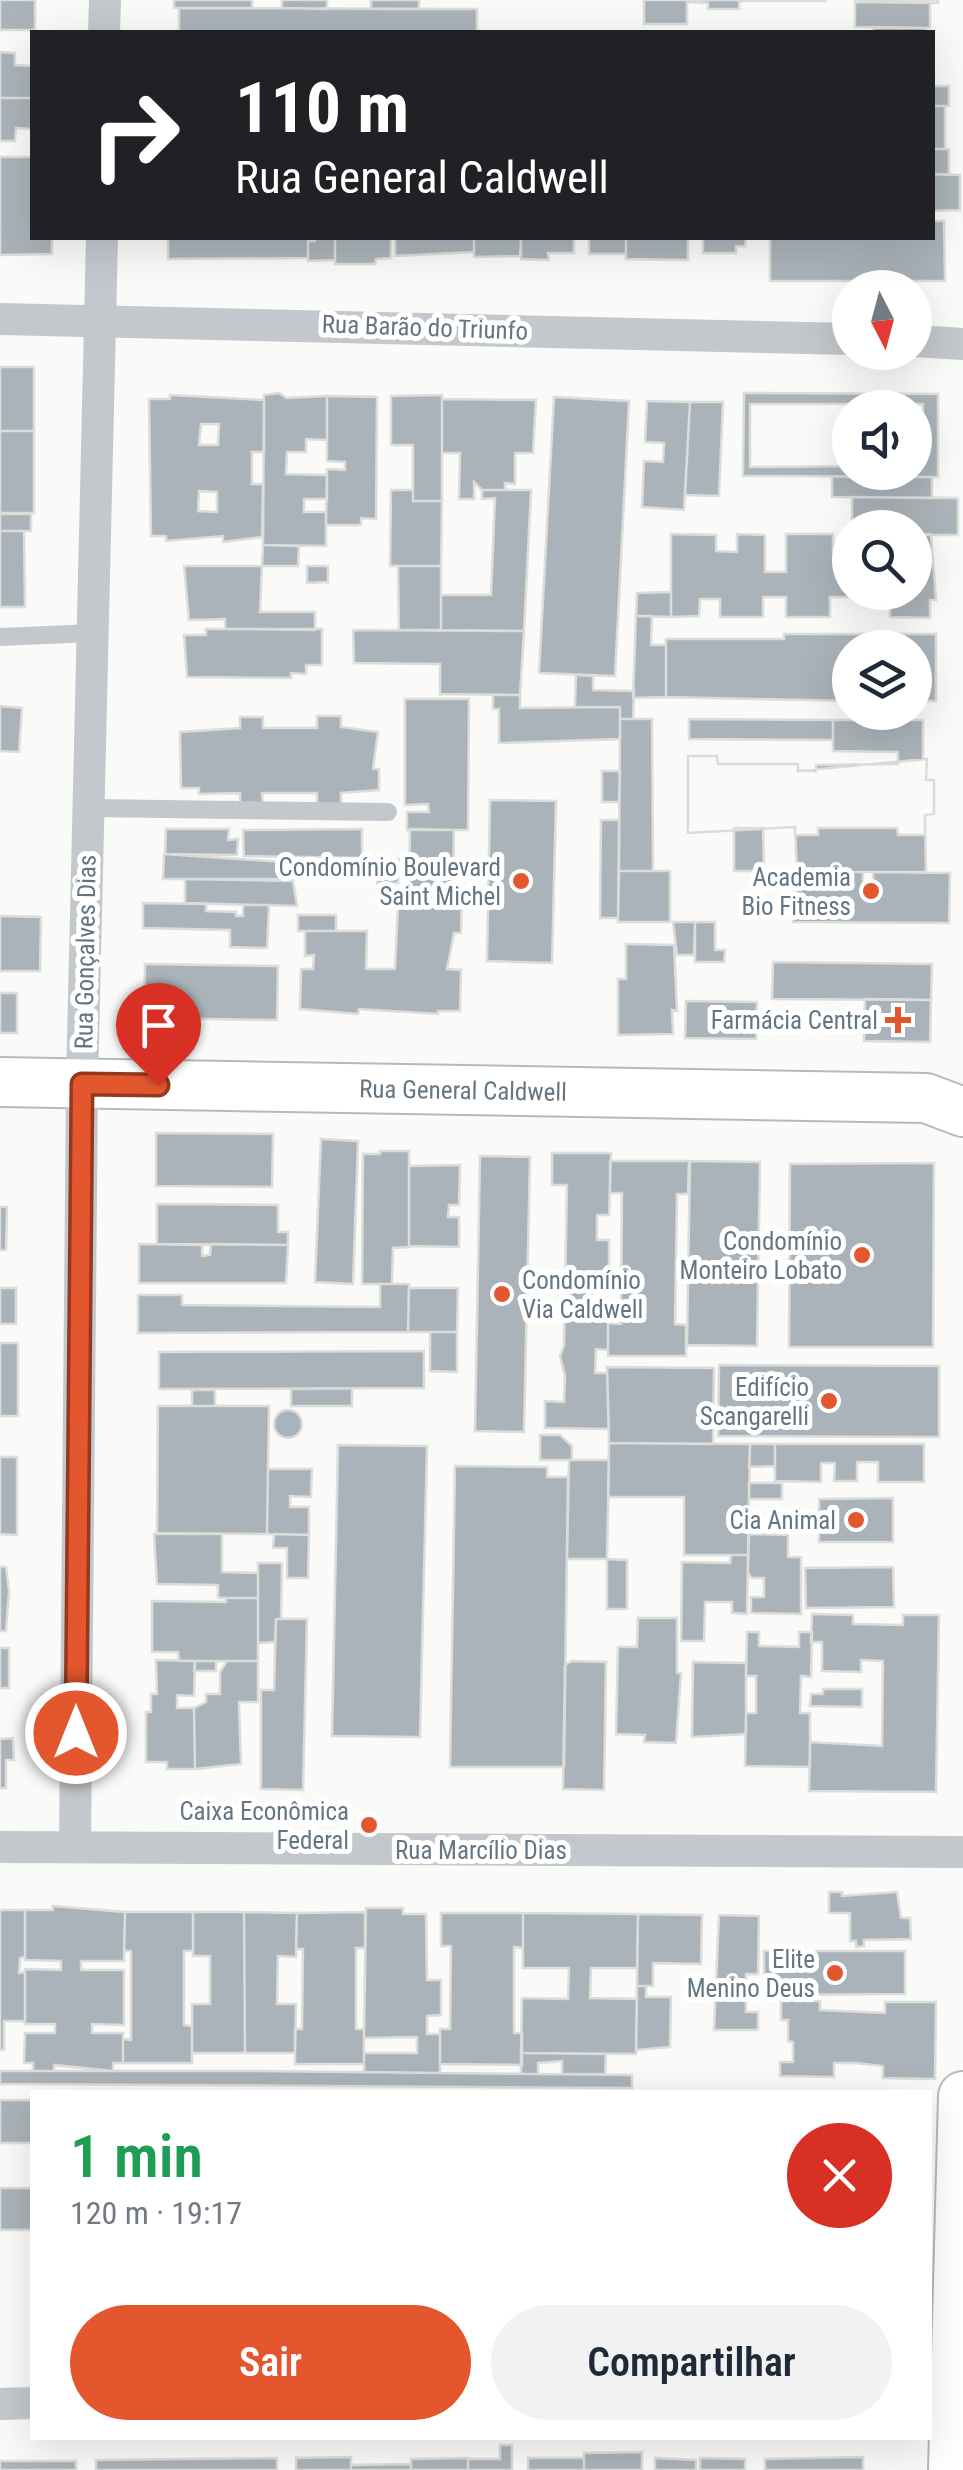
<!DOCTYPE html>
<html lang="pt">
<meta charset="utf-8">
<style>
body{margin:0;font-family:"Roboto Condensed",sans-serif;background:#f2f2f3;color:#1f2937;height:100vh;display:flex;flex-direction:column;font-size:38px;white-space:nowrap}
*{box-sizing:border-box;margin:0}
p{font-size:32px;color:#747a83}
.icon{flex:none;width:55px;height:55px;fill:none;stroke:currentColor;stroke-width:2;stroke-linecap:round;stroke-linejoin:round}
.map{position:relative;flex:1;overflow:hidden}
.details{position:absolute;left:30px;top:2090px;width:902px;height:350px;display:flex;flex-direction:column;background:#fff;border-radius:0px;box-shadow:0 10px 40px #0002}
.details>*{flex:none}
.guide{position:absolute;left:30px;top:30px;width:905px;height:210px;border-radius:0px;box-shadow:0 10px 40px #0002;background:#202124;color:#fff;overflow:hidden}
.needle{width:65px;rotate:174deg}
.tools{position:absolute;left:832px;top:270px;display:grid;gap:20px}
.tools a{display:grid;place-items:center;width:100px;height:100px;border-radius:50%;background:#fff;box-shadow:0 10px 40px #0002;font-size:50px}
.pin{position:absolute;display:grid;place-items:center;width:85px;height:85px;color:#fff;margin:-102px -42px;border-radius:50% 50% 50% 0;rotate:-45deg;box-shadow:0 0 10px #0007}
.pin .icon{rotate:45deg}
.me{position:absolute;width:110px;margin:-55px;rotate:0deg;stroke-linejoin:round;filter:drop-shadow(0 0 8px #0008)}
.turn{display:flex;align-items:center;gap:35px;height:210px;padding:0 40px;font-size:45px}
.turn .icon{width:130px;height:130px;stroke-width:2.5}
.turn b{display:block;font-size:70px;line-height:85px}
.round{display:grid;place-items:center;flex:none;width:105px;height:105px;border-radius:52px;background:#f2f2f3}
.head{display:flex;align-items:center;justify-content:space-between;height:170px;padding:0 40px}
h1{font-size:60px;font-weight:600;line-height:75px;color:#1e9e55}
.button{display:flex;gap:20px;margin-top:auto;padding:20px 40px}
.button a{flex:1;height:115px;border-radius:60px;background:#e4572e;color:#fff;font-size:40px;font-weight:600;line-height:115px;text-align:center}
.button a+a{background:#f2f2f3;color:#1f2937}
.map>svg:first-child{display:block}
</style>
<div class="map">
<svg width="963" height="2470" viewBox="0 0 963 2470">
<rect width="100%" height="100%" fill="#fafaf8"/>
<!-- building -->
<path fill="#aab3b9" stroke="#dcdcda" stroke-width="2.5" fill-rule="evenodd" d="M0,0H35V30H0Z
M174,0H252V8H174Z
M282,0H327V9L282,8Z
M371,0H419V9H371Z
M644,0H826V1H739V9H708V3L687,2V24H644Z
M855,0H938V3L855,2Z
M855,0H938V3H930V28L855,27Z
M179,8L477,9V32H179Z
M873,27L926,28V32H873Z
M0,52L15,53V65L32,66V98H0Z
M932,86H949V106H932Z
M0,98H32L31,129L16,128L15,141H0Z
M932,106H945V149H932Z
M932,149H949V175L932,174Z
M0,157H32V238H52V254L0,255Z
M932,174L960,175V210L932,211Z
M932,221H944L945,281H770V238H932Z
M168,238H315V241H308V258L168,259Z
M315,238H335V260L308,261V241Z
M335,238H391V258L376,259L375,264H335Z
M395,238H474V252L395,256Z
M474,238H521L520,256L474,257Z
M521,238H574V253H548L549,260L521,259Z
M589,238H626V254H589Z
M626,238H688V260L626,259Z
M703,238H746L745,246H736V253H703Z
M0,367H34V431H0Z
M279,393L286,398L327,396V440L306,439V452H287L286,474L327,475V499H304V512H326V546L263,545L264,395Z
M744,393L938,394V477L743,476ZM850,408H915V472H850Z
M170,395L264,400V452H252V484H263L262,537L223,542V536L166,541V536H151L149,399H170ZM201,424H219L218,445H199ZM199,491L217,492V512L198,511Z
M442,395V501H413V445H391V396Z
M327,396L377,397L376,519L361,518V525H326L327,469L345,470V462L327,461Z
M554,397L629,401L615,676L539,673Z
M442,399L536,400L533,453H515V484L505,483V490H482L474,482V499H459L460,453H442Z
M647,401L690,402L684,510L642,507L644,461L663,462L664,443L645,442Z
M690,402H723L719,496L685,495Z
M750,404H923V466H915V408H850V466L750,467Z
M0,431H34V513H0Z
M832,477H862V483H872V477H932V498L832,497Z
M391,490H413V501H442L441,566H390Z
M482,490H531L524,631L441,630V595H491L495,498L482,499Z
M852,497L958,498V535H915V528H852Z
M0,514H31V531H0Z
M0,531H24L25,607H0Z
M671,534L716,535V551L737,552V534L765,535V572H786V534H833V553H850V592H915V535L931,534L936,600H930V618L890,617V597H830V617H786V597H763V617H720V599H700L699,616L671,617Z
M263,545L299,546L298,566H262Z
M184,566H262L260,612H315V630L225,629V619L189,620Z
M307,566H328V582L307,583Z
M398,566H441V630H399Z
M671,592V617L636,616L637,593Z
M636,616H652L651,645H666V697L633,698Z
M206,629H322V665H306V674L291,673V678L187,677L184,635H206Z
M353,630L524,631L520,695L440,694V664L354,663Z
M784,634H936V701H915V648H850V701L666,697V639H784Z
M576,675L593,676V690L634,691L633,719H620V707H575Z
M493,695H520V708L620,707V739L499,743V709H493Z
M405,699H469L468,830H407V812H429L428,804L405,805Z
M0,706L22,708L19,752L0,751Z
M317,716H341V727L378,732L373,769H379V790L341,793V804L317,805V793H262L263,805H240V793L199,794V788H181L180,732L240,728V717H263V728H317Z
M620,719H652L653,871H619Z
M689,719L833,720V740L689,739Z
M833,720H923V759H927L926,780H934V814L925,815L926,872H797L795,827L688,833V756H717L718,764H798V771H816V765L898,764V752L833,751Z
M688,756H717L718,764H798V771L927,759L926,780H934V814L925,815V835H898L897,828H818V835H795V827L688,833Z
M602,771H620L619,802H602Z
M490,800L556,801L552,963L487,961Z
M601,820H619L618,918H600Z
M734,828H763L764,871H734Z
M166,829H229L228,840L238,839L237,855L165,854Z
M362,829V858L244,856L243,830Z
M410,829L454,830L453,887L462,888L461,933H454L447,969L461,970L460,1011H438V1014L359,1009L358,1014L300,1009L301,969H313L314,955L305,956V931H367L366,969H395L398,905L409,906Z
M164,854L299,863V857H314L318,879H163Z
M377,859H399L398,883H377Z
M619,871H670V922H618Z
M793,872H863V883H873V872L950,873L949,923L793,922Z
M185,879L293,881L297,906L185,903Z
M143,903L206,904V911L236,912V916H243V905H269L267,948L230,947V930L143,928Z
M298,915H336V931H298Z
M0,916L41,917L40,971H0Z
M673,922H695L694,955H677Z
M695,922H715V950H725L724,962H695Z
M626,944L674,945L677,1011L672,1010L673,1034L618,1035V979H626Z
M773,962L932,964L931,1000L772,999Z
M145,964L278,966L277,1020L144,1018Z
M0,993H17V1033H0Z
M865,999L931,1000L930,1042L864,1041Z
M686,1001L757,1002L756,1039L685,1038Z
M156,1133L273,1134L272,1187L156,1186Z
M321,1139L358,1141L353,1284L315,1282Z
M380,1151H409V1247L393,1248L392,1284H362L363,1154H380Z
M552,1153H611L609,1215H597V1240H609V1284H592V1304H608V1350L596,1349L595,1373H607L609,1429L545,1428V1401L564,1402L565,1376L560,1356L564,1346L567,1185H552Z
M480,1156L530,1157L524,1432L475,1431Z
M610,1161H689L688,1194H677L675,1324L686,1325V1356H608V1323L621,1324L622,1193H610Z
M690,1161L760,1162L757,1346L687,1345Z
M934,1163L933,1347H789L790,1164Z
M460,1165L459,1205H449L448,1217H459V1247L409,1246V1166Z
M157,1204L278,1205V1232H288V1245L157,1244Z
M0,1207H7L6,1250H0Z
M139,1244L202,1245V1256L210,1255L211,1244L288,1245L286,1283H139Z
M380,1284H409L408,1332L138,1333V1295H182V1305L380,1307Z
M0,1288H16V1324H0Z
M409,1288H458L457,1332H408Z
M430,1332H457V1372L430,1371Z
M0,1343H18V1416H0Z
M424,1351V1388L159,1389V1352Z
M719,1365L939,1366V1437L718,1436Z
M607,1367L714,1368L713,1444L609,1443Z
M291,1389H352V1406H291Z
M192,1390H215V1406H192Z
M158,1406H269L267,1534L157,1533Z
M274 1424a14 14 0 1 1 28 0a14 14 0 1 1-28 0Z
M540,1435H560L572,1446V1460H540Z
M609,1443L750,1444L748,1555H684V1497H608Z
M750,1444H775V1466L749,1467Z
M775,1444H924V1482H878V1462H857V1481H834L835,1463H821V1482L775,1481Z
M338,1445L427,1446L420,1737L332,1736Z
M0,1457H17V1535L0,1534Z
M569,1460H609L607,1559H567Z
M455,1466L547,1467V1477H568L564,1767H450Z
M268,1469H312L311,1497L290,1496V1507H309V1535L267,1534Z
M749,1483H782V1499H749Z
M893,1498V1542H819V1499Z
M154,1534H222V1572L258,1573V1598H218V1585L157,1584Z
M274,1534L309,1535L308,1578H287V1548H273Z
M749,1534L788,1535V1557H801V1614L751,1613V1597H764V1578H752L748,1573Z
M731,1555H748L747,1614L732,1613V1602H705L704,1641H681L682,1562L730,1563Z
M607,1559L627,1560V1609H607Z
M258,1563H282L281,1619H276L275,1642L258,1643Z
M0,1567H6L9,1591L6,1631H0Z
M893,1567L894,1607L806,1608L805,1568Z
M226,1598H258V1661H179L178,1652H152V1601L226,1602Z
M812,1614L853,1615V1624L903,1625V1615H939L936,1792L809,1791L810,1742L882,1746L883,1661L861,1660V1672L822,1671V1642H811Z
M638,1618H677V1673H681L676,1743L644,1742L645,1735L616,1734L618,1647H637Z
M276,1619H307L303,1790L261,1789V1690H274Z
M747,1632H759V1646L799,1647V1632H812L811,1677L801,1676L800,1713H810V1767L745,1766L746,1713H756V1676H746Z
M0,1648H9V1688H0Z
M156,1660L195,1661L194,1696L177,1695V1708H194L195,1769H167V1762H146V1712H151V1694H157Z
M195,1661H216V1671H194Z
M227,1661H258V1702H239L241,1764L195,1769L194,1708L206,1702V1694H220V1672Z
M572,1661L606,1662L604,1790L563,1789L565,1665Z
M693,1662L746,1663V1734L692,1737Z
M823,1689H862V1707L810,1706L811,1694H823Z
M13,1738L14,1760H6V1788H0V1739Z
M829,1892H842V1896L897,1892L901,1918H910L911,1939L864,1940V1946L856,1947V1941H850V1913H829Z
M53,1906L125,1912L124,1961H81V1970H124V2025L92,2024V2033H123V2063H113V2071L54,2065V2071H33V2063H24L25,2033H55V2024H25V1969L61,1970V1961L25,1960V1910H53Z
M366,1908H403V1914H426L427,1980H441V2015L427,2016V2034H440V2073L364,2072V2053H417V2037L364,2038Z
M0,1910H25V1957L20,1958L19,1973L25,1972V2021H4V2050H0Z
M125,1912H193V1951H184V2025L192,2026V2063H123V2039L131,2040V1951H124Z
M193,1912H244L245,2053H192V2004H210V1956H193Z
M244,1912L297,1913L296,1957L278,1956L277,2004H296L295,2053H245Z
M365,1912V1948H356V2029H364V2064H295V2029H302L303,1949H296L297,1913Z
M441,1913H523V1948L514,1947V2033H522V2065L440,2064V2029H450L451,1946H441Z
M523,1913L638,1914L637,1968H591L590,1998L637,1999L636,2054L521,2053L522,1998L568,1999L569,1968H523Z
M638,1914L702,1915L701,1964L653,1963V1986H637Z
M719,1915L759,1916L758,1974H746V2012H758V2030H714Z
M764,1951H905V1994L764,1995Z
M637,1986H646V1997H671L670,2047L636,2050Z
M781,2001H820V2010L885,2013V2002H936L935,2079L883,2078V2066L856,2063H834V2077L780,2076V2062H793V2042L788,2041V2020H781Z
M521,2053L606,2054L605,2074H562V2061L538,2063V2074H521Z
M0,2071H247L632,2075V2088L0,2084Z
M0,2100H32V2143H0Z
M0,2188H32V2230H0Z
M500,2445H512V2470H468V2459H500Z
M642,2452V2470H584V2453Z
M351,2457V2470H296V2458Z
M863,2457V2470H765V2459Z
M277,2458V2470H96V2460Z
M528,2458H584V2470H528Z
M655,2458L696,2460V2470H655Z
M700,2458L745,2459V2470H700Z
M411,2459L468,2458V2470H411Z
M0,2461H76V2470H0Z
M411,2464V2470H351V2465Z"/>
<g fill="none" stroke-linecap="round" stroke-linejoin="round">
<defs>
<path id="secondary" d="M0,1082L926,1098L963,1112
M953,2470L963,2096"/>
</defs>
<!-- secondary casing -->
<use href="#secondary" stroke="#b3babf" stroke-width="52"/>
<!-- lane -->
<path stroke="#c3c8cc" stroke-width="18" d="M0,637L93,633
M89,808L388,812"/>
<!-- street -->
<path stroke="#c3c8cc" stroke-width="32" d="M104,32L105,0
M0,319L850,339
M915,341L963,344
M0,1847L963,1852
M75,1847L82,1083L102,238
M0,2404L32,2403"/>
<!-- secondary -->
<use href="#secondary" stroke="#fff" stroke-width="48"/>
</g>
<g fill="none" stroke-linecap="round" stroke-linejoin="round">
<defs>
<path id="route" d="M76,1733L82,1084L158,1085"/>
</defs>
<!-- route casing -->
<use href="#route" stroke="#94391e" stroke-width="25"/>
<!-- route -->
<use href="#route" stroke="#e4572e" stroke-width="18"/>
</g>
<!-- markers -->
<g fill="#e4572e" stroke="#fff" stroke-width="4">
<circle cx="521" cy="881" r="10"/>
<circle cx="871" cy="891" r="10"/>
<path d="M893 1005h10v10h10v10h-10v10h-10v-10h-10v-10h10z"/>
<circle cx="862" cy="1255" r="10"/>
<circle cx="502" cy="1294" r="10"/>
<circle cx="829" cy="1401" r="10"/>
<circle cx="856" cy="1520" r="10"/>
<circle cx="369" cy="1825" r="10"/>
<circle cx="835" cy="1973" r="10"/>
</g>
<g text-anchor="middle" stroke-width="10" stroke-linejoin="round" paint-order="stroke">
<!-- street labels -->
<g font-size="25" fill="#657683" stroke="#fff">
<text transform="translate(425 327) rotate(2)" y="9">Rua Barão do Triunfo</text>
<text transform="translate(85 952) rotate(-89)" y="9">Rua Gonçalves Dias</text>
<text transform="translate(463 1090) rotate(1)" y="9">Rua General Caldwell</text>
<text x="481" y="1859">Rua Marcílio Dias</text>
</g>
<!-- poi labels -->
<g font-size="25" fill="#657683" stroke="#fff" text-anchor="end">
<text x="501" y="876">Condomínio Boulevard<tspan x="501" dy="29">Saint Michel</tspan></text>
<text x="851" y="886">Academia<tspan x="851" dy="29">Bio Fitness</tspan></text>
<text x="878" y="1029">Farmácia Central</text>
<text x="842" y="1250">Condomínio<tspan x="842" dy="29">Monteiro Lobato</tspan></text>
<text x="522" y="1289" text-anchor="start">Condomínio<tspan x="522" dy="29">Via Caldwell</tspan></text>
<text x="809" y="1396">Edifício<tspan x="809" dy="29">Scangarelli</tspan></text>
<text x="836" y="1529">Cia Animal</text>
<text x="349" y="1820">Caixa Econômica<tspan x="349" dy="29">Federal</tspan></text>
<text x="815" y="1968">Elite<tspan x="815" dy="29">Menino Deus</tspan></text>
</g>
</g>
</svg>
<div class="tools">
<a><svg class="needle" viewBox="-14 -14 28 28"><path d="M0-13l5 13h-10z" fill="#e53935"/><path d="M0 13l5-13h-10z" fill="#747a83"/></svg></a>
<a><svg class="icon" aria-label="sound" viewBox="0 0 24 24"><path d="M4 9h4l5-4v14l-5-4H4zM17 9q2 3 0 6"/></svg></a>
<a><svg class="icon" aria-label="search" viewBox="0 0 24 24"><circle cx="10" cy="10" r="6"/><path d="M15 15l6 6"/></svg></a>
<a><svg class="icon" aria-label="layers" viewBox="0 0 24 24"><path d="M12 4l9 5-9 5-9-5zM3 14l9 5 9-5"/></svg></a>
</div>
<div class="pin" style="left:158px;top:1085px;background:#d93025"><svg class="icon" aria-label="arrive" viewBox="0 0 24 24"><path d="M6 21V4h12l-3 4 3 4H6"/></svg></div>
<svg class="me" style="left:76px;top:1733px" viewBox="-20 -20 40 40"><circle r="17" fill="#e4572e" stroke="#fff" stroke-width="3"/><path d="M0-11L8 9 0 5-8 9z" fill="#fff"/></svg>
<div class="guide">
<div class="turn"><svg class="icon" aria-label="right" viewBox="0 0 24 24"><path d="M7 20v-9h11M14 6l5 5-5 5"/></svg><div><b>110 m</b>Rua General Caldwell</div></div>
</div>
<section class="details">
<div class="head"><div><h1>1 min</h1><p>120 m · 19:17</p></div><a class="round" style="background:#d93025;color:#fff"><svg class="icon" aria-label="close" viewBox="0 0 24 24"><path d="M6 6l12 12M18 6L6 18"/></svg></a></div>
<div class="button"><a>Sair</a><a>Compartilhar</a></div>
</section>
</div>
